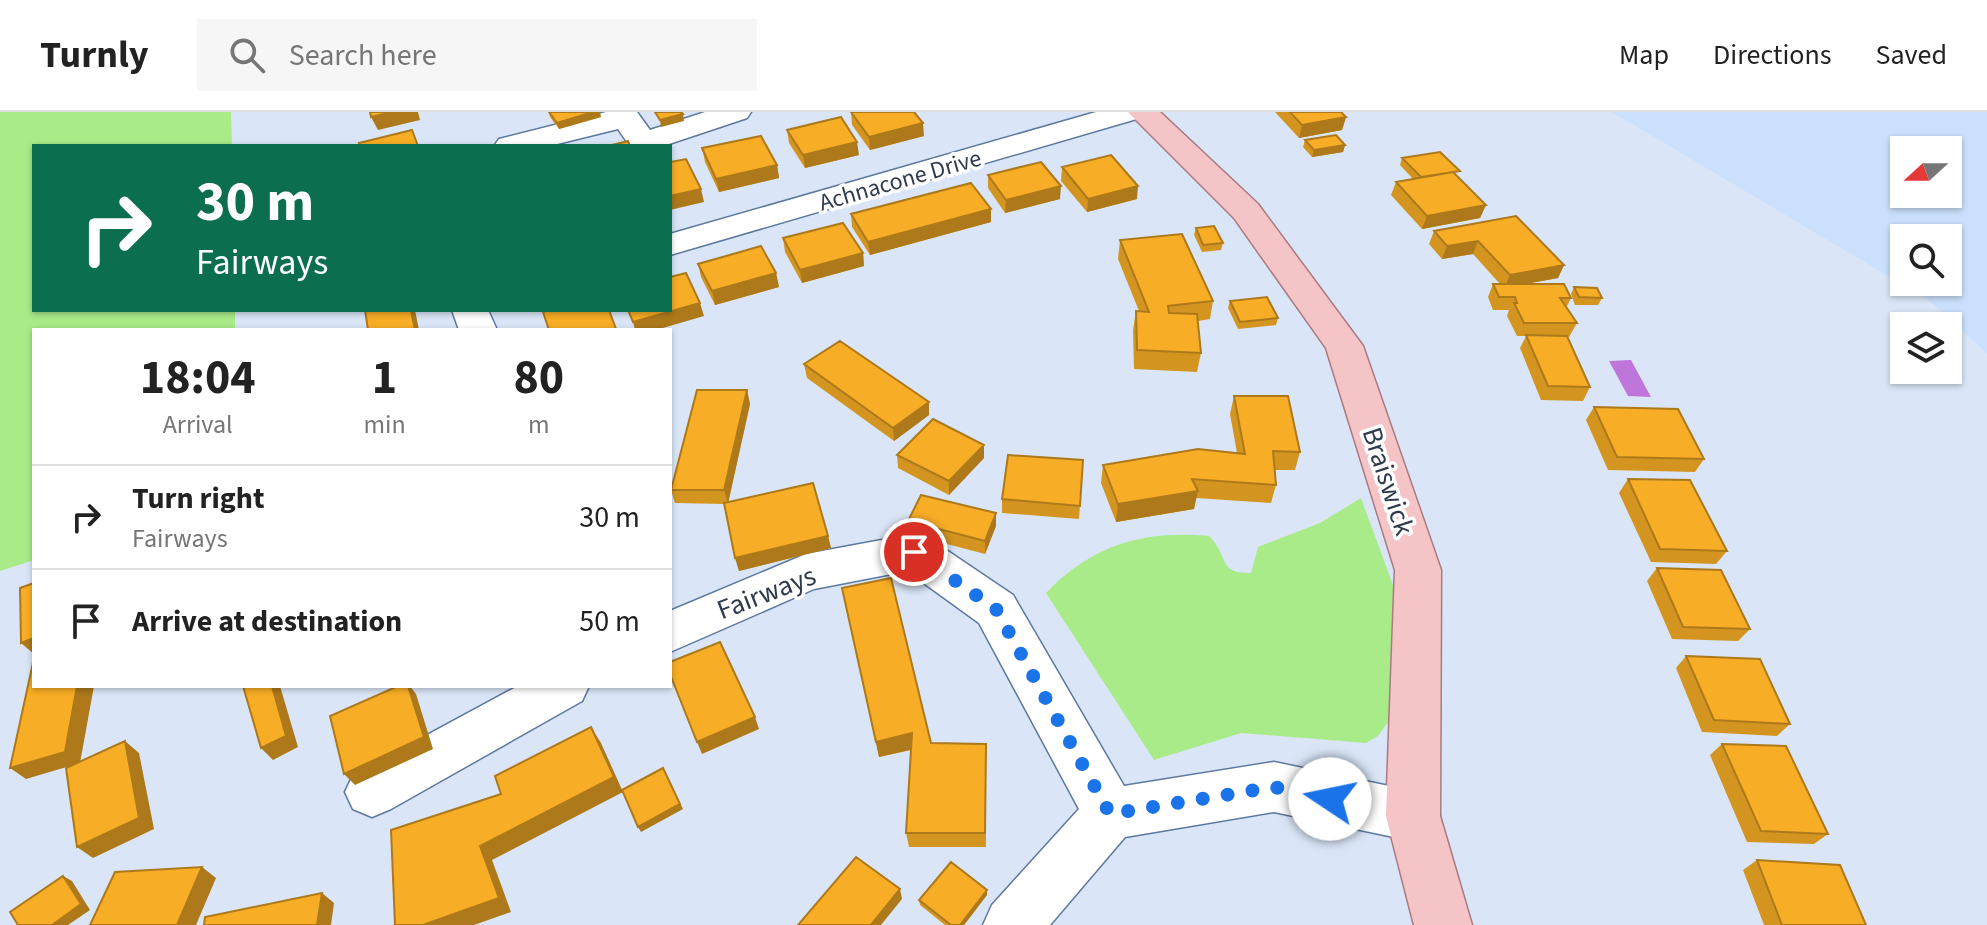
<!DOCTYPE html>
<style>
body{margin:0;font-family:"Source Sans 3",sans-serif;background:#f6f6f6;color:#222;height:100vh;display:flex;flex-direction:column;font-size:30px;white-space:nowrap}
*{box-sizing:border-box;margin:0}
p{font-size:26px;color:#767676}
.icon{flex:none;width:44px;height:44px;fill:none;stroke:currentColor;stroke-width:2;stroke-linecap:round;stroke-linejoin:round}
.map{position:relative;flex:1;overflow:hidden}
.panel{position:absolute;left:32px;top:216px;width:640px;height:360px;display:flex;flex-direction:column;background:#fff;border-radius:0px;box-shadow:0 2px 6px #0004}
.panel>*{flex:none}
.top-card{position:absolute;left:32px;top:32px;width:640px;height:168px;border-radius:0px;box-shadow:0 2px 6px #0004;background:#0b6e4f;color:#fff;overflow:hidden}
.needle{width:52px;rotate:249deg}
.tools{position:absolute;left:1890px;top:24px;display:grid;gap:16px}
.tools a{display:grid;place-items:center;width:72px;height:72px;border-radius:0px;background:#fff;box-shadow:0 2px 6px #0004;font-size:40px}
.pin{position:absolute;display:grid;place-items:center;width:68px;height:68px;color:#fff;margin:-34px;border:4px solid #fff;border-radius:50%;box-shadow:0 2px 8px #0007}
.me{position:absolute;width:88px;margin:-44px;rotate:281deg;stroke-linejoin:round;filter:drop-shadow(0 0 6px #0008)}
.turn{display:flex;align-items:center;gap:28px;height:168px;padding:0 32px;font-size:36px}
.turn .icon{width:104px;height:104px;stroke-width:2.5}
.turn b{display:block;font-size:56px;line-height:68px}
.eta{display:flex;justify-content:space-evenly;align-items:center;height:136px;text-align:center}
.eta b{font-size:48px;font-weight:700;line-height:56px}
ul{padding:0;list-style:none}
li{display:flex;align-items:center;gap:24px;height:104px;padding:0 32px;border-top:2px solid #e0e0e0}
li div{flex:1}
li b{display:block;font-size:30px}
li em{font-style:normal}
header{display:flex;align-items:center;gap:48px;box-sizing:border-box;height:112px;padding:0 40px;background:#fff;border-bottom:2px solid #e0e0e0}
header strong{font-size:38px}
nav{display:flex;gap:44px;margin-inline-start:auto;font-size:28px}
.search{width:560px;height:72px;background:#f6f6f6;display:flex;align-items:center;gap:20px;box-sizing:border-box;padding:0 28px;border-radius:0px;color:#767676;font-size:30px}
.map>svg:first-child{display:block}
</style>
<header>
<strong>Turnly</strong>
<div class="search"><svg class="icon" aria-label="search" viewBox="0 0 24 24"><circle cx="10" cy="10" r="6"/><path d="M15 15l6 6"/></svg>Search here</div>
<nav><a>Map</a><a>Directions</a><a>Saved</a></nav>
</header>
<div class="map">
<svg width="1987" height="813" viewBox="0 0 1987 813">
<rect width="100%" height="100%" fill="#dae6f7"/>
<!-- built -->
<path fill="#cbe0fc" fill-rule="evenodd" d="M1612,0H1987V241L1927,187ZM1904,38H1948V82H1904ZM1904,126H1948V170H1904Z"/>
<!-- green -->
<path fill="#a8eb88" d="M0,0H231L232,34H34V198H235V218H34V448L0,459Z
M1361,386L1397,484L1396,599L1378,624L1366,631L1241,621L1154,648L1046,481C1092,433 1143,418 1209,424C1229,443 1217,462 1251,461L1258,435L1320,411Z"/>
<!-- water -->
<path fill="#be76da" d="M1631,248L1651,285L1628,284L1609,249Z"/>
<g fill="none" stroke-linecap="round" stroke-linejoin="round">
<defs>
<path id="minor" d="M606,0H637L650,18L705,0H751L747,6L663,34L629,33L618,17L549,34H494L499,27Z
M1096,0H1144L1140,6L670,143V122Z
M452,198H488L497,218H459Z
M914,422L930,427L1013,483L1124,674L1274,650L1413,679L1432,686L1440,704L1432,722L1413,729L1274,700L1125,725L1050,813H983L992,793L1079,697L979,511L907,459L814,477L670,540V499L806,442Z
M518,574H589L582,589L391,697L372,705L353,697L345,680L353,663Z"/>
<path id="major" d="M1128,0H1160L1258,92L1363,234L1441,458L1440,704L1472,813H1414L1386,704L1395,458L1326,236L1234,106Z"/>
</defs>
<!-- minor casing -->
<use href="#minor" stroke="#5d799e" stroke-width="3"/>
<!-- major casing -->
<use href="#major" stroke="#aa7a82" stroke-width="3"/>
<!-- minor -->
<use href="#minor" fill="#fff" fill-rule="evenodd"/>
<!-- major -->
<use href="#major" fill="#f4c4c6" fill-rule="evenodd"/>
</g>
<!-- wall -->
<path fill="#d49520" d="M549,0L601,5L559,17L550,5Z
M851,0L924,24L870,38L852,13Z
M1275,0H1341L1346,5L1342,18L1299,26Z
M787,18L859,43L805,56L789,31Z
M1305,28L1345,33L1343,40L1312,45L1303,35Z
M702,36L777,53L779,66L719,80L705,50Z
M1402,46L1458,65L1486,93L1480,106L1422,117L1391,83L1396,70L1413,67L1400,53Z
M1062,55L1137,87L1087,100L1061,69Z
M988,63L1060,87L1005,101L988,76Z
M991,97V110L870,143L852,115L851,102Z
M1516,104L1564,153L1558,166L1525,172L1571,186L1566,196L1577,211L1569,225H1567L1590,275L1583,289L1541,288L1520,236L1526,224H1517L1507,204L1509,198H1493L1488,185L1493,172H1500L1473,142L1442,147L1429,132L1434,119Z
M1196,116L1223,131L1221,138L1202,140L1194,123Z
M783,126L863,141L864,154L802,171L785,140Z
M1120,128L1213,189L1210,207L1198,209L1201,241L1197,260L1134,257L1133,218L1136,199H1139L1118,147Z
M698,152L776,161L779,175L715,193L701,165Z
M1574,175L1602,186L1598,193H1575L1571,182Z
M1230,189L1278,206L1276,213L1238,217L1228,196Z
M804,252L929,303L894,329L807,266Z
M747,278L750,292L728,390L828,424L831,436L739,459L724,392L675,391L671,378Z
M1234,284L1300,340L1295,358H1275L1276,373L1271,391L1196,386L1194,397L1116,410L1101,371L1103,353L1237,341L1230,302Z
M1594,295L1704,347L1695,360L1608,358L1586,308Z
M897,343L984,346L949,383L898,356Z
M1083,348L1079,407L1002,401V387Z
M1628,367L1727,439L1716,452L1651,450L1619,381Z
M908,409L996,414L985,442L909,422Z
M1657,456L1750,517L1738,529L1672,527L1647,469Z
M842,476L931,631L986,632V735H909L906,721L911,638L879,645Z
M1686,544L1790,612L1777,624L1702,620L1676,556Z
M1722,632L1828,722L1814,732L1747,730L1710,643Z
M1757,748L1866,813H1764L1743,758Z
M987,778V783L964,813H945L920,793L919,788Z"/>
<!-- shaded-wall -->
<path fill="#ad791a" d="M393,0H418L420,8L378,18L371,5Z
M593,0H600L601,5L559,17L557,11Z
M683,2L684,9L661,15L660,8Z
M1346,5L1342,18L1299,26L1302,13Z
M923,11L924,24L870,38L869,25Z
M857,30L859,43L805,56L803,43Z
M1345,33L1343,40L1312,45L1314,38Z
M777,53L779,66L719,80L716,67Z
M1061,74L1060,87L1005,101L1006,88Z
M1138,74L1137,87L1087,100L1088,87Z
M701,77L704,90L670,98V84Z
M1486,93L1480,106L1422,117L1427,104Z
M991,97V110L870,143L868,130Z
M1478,129L1473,142L1442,147L1447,134Z
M863,141L864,154L802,171L800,158Z
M1564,153L1558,166L1504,176L1510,163Z
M776,161L779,175L715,193L712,179Z
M700,191L704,204L656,218H635L633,210Z
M411,198H415L419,218H415Z
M747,278L750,292L728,392L724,378Z
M929,290V303L894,329L893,316Z
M984,333V346L949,383V369Z
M1198,379L1194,397L1116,410L1118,392Z
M996,401V414L985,442V429Z
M828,424L831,436L739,459L735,446Z
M34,526V542L21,531Z
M77,574H94L80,651L26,667L10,656Z
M272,574H280L298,635L273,648L261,636Z
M408,574H410L416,582L433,637L355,673L344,662Z
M755,605L759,617L702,642L697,630Z
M591,615L601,631L623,680L492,748L511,800L474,813H423L480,734Z
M912,621L914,637L879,645L876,630Z
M125,629L139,641L154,717L93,746L77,735Z
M663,656L683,697L641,720L638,715Z
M202,755L216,766L196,813H177Z
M63,764L72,769L90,798L68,813H52Z
M900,777L902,787L881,813H871Z
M987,778V783L964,813H960Z
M322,781L334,791L331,813H317Z"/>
<!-- building -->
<path fill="#f7ad25" stroke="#ad791a" stroke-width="2" d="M370,0H393L371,5Z
M549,0H593L557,11Z
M655,0H681L683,2L660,8Z
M851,0H914L923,11L869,25Z
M1290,0H1341L1346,5L1302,13Z
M841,5L857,30L803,43L787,18Z
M412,18L418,34H360L359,31Z
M1336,23L1345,33L1314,38L1305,28Z
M761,24L777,53L716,67L702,36Z
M628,29L630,34H608Z
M1440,40L1460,59L1421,65L1402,46Z
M1111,43L1138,74L1088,87L1062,55Z
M686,47L701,77L670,84V50Z
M1041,50L1061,74L1006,88L988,63Z
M1453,60L1486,93L1427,104L1396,70Z
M971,71L991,97L868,130L851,102Z
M1516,104L1564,153L1510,163L1478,129L1447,134L1434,119Z
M843,111L863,141L800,158L783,126Z
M1214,114L1223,131L1203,133L1196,116Z
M1182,122L1213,189L1168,194L1169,201L1197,202L1201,241L1137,238L1136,199L1149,200L1120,128Z
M761,134L776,161L712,179L698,152Z
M686,161L700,191L633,210L628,198H670V165Z
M1493,172H1564L1571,186H1560L1577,211H1524L1514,191H1517L1515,185H1499Z
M1574,175L1597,176L1602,186L1579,185Z
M1267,185L1278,206L1240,210L1230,189Z
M365,198H411L415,218H368Z
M549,198H609L616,217L612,218H549L543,200Z
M1526,223L1567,224L1590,275L1548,274Z
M840,229L929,290L893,316L804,252Z
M697,278H747L724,378H671Z
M1234,284H1288L1300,340L1273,339L1276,373L1192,367L1198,379L1118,392L1103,353L1198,337L1245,342Z
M1594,295L1678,297L1704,347L1617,345Z
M933,307L984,333L949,369L897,343Z
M1008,343L1083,348L1080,394L1002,387Z
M1628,367L1690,368L1727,439L1660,437Z
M813,371L828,424L735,446L724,391Z
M921,383L996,401L985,429L908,409Z
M1657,456L1721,458L1750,517L1683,515Z
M891,466L931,631L986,632L985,721H906L912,621L876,630L842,476Z
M34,471V526L21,531L20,476Z
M720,530L755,605L697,630L670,562V550Z
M1686,544L1760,547L1790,612L1714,608Z
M34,546V574H77L65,640L10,656Z
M243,574H272L286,624L261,636Z
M398,574H408L424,625L344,662L330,604Z
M591,615L614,665L480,734L499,786L423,813H395L391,718L501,682L495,664Z
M125,629L139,706L77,735L66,656Z
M1722,632L1786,634L1828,722L1761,719Z
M663,656L680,692L638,715L622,678Z
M856,745L900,777L871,813H798Z
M1757,748L1840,753L1866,813H1782Z
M951,750L987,778L960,813H951L919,788Z
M202,755L177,813H90L115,760Z
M63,764L81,792L52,813H18L10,800Z
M322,781L317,813H204L205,805Z"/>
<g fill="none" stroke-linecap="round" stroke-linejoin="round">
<!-- route -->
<path stroke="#1a73e8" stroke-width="14" stroke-dasharray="0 25.2" d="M914,440L996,497L1110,702L1274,675L1330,687"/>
</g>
<g text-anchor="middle" stroke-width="7" stroke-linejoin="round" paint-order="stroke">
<!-- far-street labels -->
<g font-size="24" fill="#2f3b4b" stroke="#fff">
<text transform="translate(900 68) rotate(-16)" y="8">Achnacone Drive</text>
</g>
<!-- street labels -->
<g font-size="28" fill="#2f3b4b" stroke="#fff">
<text transform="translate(1389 369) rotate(72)" y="10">Braiswick</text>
<text transform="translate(766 480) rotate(-21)" y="10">Fairways</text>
</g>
</g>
</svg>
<div class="tools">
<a><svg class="needle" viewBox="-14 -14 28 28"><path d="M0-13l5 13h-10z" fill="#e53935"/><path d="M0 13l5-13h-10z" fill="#767676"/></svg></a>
<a><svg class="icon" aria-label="search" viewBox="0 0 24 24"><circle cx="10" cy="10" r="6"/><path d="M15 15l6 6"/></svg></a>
<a><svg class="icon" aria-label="layers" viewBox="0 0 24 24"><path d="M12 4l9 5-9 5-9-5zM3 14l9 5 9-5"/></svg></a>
</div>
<div class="pin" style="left:914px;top:440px;background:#d93025"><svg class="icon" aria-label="arrive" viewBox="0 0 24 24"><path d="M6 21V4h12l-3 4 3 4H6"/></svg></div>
<svg class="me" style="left:1330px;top:687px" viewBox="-20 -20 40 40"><circle r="19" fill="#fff"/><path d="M0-13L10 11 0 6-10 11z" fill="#1a73e8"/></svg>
<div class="top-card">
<div class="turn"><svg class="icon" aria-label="right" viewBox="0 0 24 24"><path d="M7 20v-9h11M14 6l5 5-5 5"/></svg><div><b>30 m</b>Fairways</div></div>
</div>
<section class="panel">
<div class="eta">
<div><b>18:04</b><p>Arrival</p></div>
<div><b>1</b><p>min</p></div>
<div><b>80</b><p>m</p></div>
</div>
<ul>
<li><svg class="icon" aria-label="right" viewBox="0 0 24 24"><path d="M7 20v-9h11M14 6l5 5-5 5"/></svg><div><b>Turn right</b><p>Fairways</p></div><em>30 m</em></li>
<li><svg class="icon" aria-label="arrive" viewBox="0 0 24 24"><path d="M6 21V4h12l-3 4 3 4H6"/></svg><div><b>Arrive at destination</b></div><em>50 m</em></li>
</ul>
</section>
</div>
